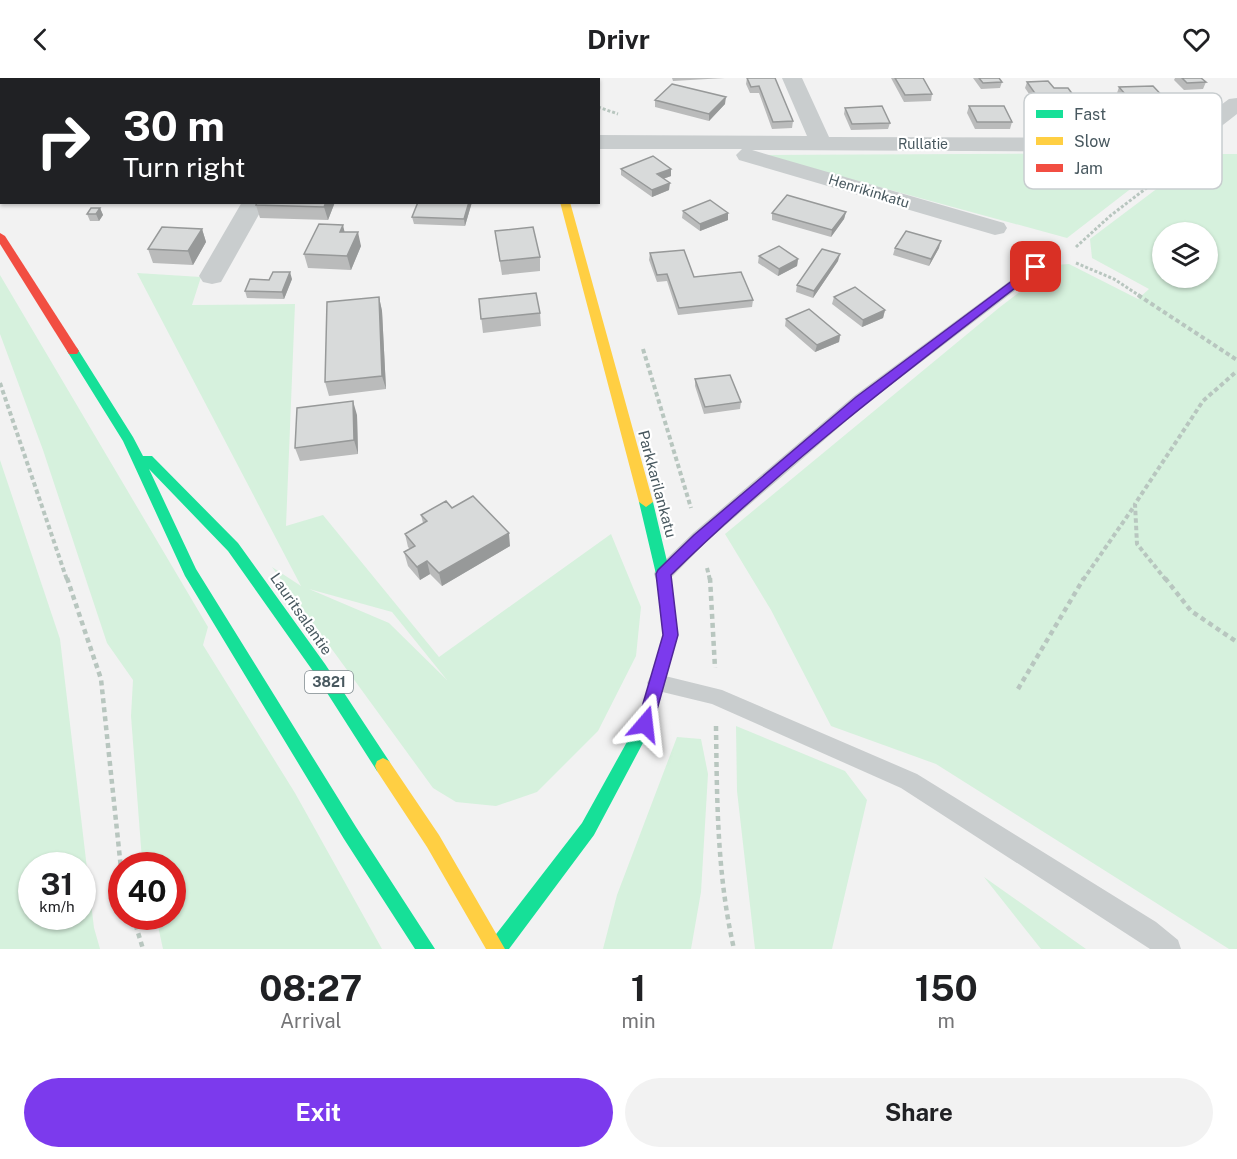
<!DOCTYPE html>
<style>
body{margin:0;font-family:"Public Sans",sans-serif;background:#f2f2f2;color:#202124;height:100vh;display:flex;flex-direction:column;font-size:22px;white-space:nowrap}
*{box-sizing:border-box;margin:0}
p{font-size:20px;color:#757577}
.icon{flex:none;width:33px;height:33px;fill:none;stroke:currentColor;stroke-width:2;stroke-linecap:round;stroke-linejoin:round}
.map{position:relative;height:871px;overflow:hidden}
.details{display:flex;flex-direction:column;background:#fff;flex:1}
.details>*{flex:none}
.hud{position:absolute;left:0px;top:0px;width:600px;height:126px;box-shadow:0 2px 4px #0004;background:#202124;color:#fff;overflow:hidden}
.fabs{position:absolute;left:1152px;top:144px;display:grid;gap:12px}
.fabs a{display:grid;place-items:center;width:66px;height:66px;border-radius:50%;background:#fff;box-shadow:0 2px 4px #0004;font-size:30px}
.speed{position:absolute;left:18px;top:774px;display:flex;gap:12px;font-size:30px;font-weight:700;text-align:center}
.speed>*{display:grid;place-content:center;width:78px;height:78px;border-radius:50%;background:#fff;box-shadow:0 2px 4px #0004;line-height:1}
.speed small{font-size:15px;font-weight:400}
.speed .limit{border:9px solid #d22;background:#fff;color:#111}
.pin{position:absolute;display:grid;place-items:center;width:51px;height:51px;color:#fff;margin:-26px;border-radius:12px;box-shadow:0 3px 9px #0006}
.me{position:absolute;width:66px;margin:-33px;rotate:17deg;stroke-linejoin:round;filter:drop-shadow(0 0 4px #0008)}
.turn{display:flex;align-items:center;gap:21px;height:126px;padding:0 24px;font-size:27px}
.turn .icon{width:78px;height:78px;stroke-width:2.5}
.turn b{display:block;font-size:42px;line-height:51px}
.eta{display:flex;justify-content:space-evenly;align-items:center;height:102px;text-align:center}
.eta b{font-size:36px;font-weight:700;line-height:42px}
.cta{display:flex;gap:12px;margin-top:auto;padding:12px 24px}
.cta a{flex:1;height:69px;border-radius:36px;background:#7c3aed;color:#fff;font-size:24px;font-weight:700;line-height:69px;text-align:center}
.cta a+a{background:#f2f2f2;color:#202124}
header{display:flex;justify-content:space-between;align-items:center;height:78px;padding:0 24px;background:#fff;font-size:27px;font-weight:700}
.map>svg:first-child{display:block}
</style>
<header><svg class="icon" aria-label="back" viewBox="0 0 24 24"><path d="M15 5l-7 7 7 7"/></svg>Drivr<svg class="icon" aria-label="heart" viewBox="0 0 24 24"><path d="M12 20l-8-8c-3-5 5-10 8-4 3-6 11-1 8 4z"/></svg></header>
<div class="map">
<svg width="1237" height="871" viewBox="0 0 1237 871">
<rect width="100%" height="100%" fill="#f2f2f2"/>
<!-- green -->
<path fill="#d6f1dd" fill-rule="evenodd" d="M1142,75H1177L1067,160L762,77Z
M1203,76H1237V871H1229L936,686L831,648L771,532L725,456L1000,229L1055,187L1069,186L1138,221L1149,211L1092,180L1090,161ZM1162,154H1208V200H1162Z
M137,195L201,199L192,227L295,226L286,448L323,437L439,579L611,456L641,529L636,578L598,653L537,714L496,728L456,724L433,710L272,489L301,508ZM309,511L392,534L447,602L389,545Z
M0,197L208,549L203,567L295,715L382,871H163L156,839L172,838V788L143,787L142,782L131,638L133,602L107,565L43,372L0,256Z
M0,382L60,561L94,850L100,871H0ZM32,788H82V838H32Z
M736,648L845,693L867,722L832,871H755L737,713Z
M677,659L701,661L708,696L701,814L691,871H603L617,817Z
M984,799L1086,871H1041Z"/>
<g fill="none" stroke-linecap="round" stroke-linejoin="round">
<!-- path-far2 -->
<path stroke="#b8c6bf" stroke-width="3" stroke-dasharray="3 2" stroke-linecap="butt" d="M598,29L618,36
M1076,169L1110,138L1170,92
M1076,185L1114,201L1140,218"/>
<!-- path-far1 -->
<path stroke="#b8c6bf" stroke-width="4" stroke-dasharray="4.5 3" stroke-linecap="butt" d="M1138,217L1237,282
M643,271L691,430
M0,305L67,502
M707,490L710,502
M1083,502L1135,427
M1166,502L1137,466L1135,426L1203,323L1237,293"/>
<!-- path -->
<path stroke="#b8c6bf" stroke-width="4.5" stroke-dasharray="5 4" stroke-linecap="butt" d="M67,500L101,601L122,800
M710,500L715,590
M1165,500L1191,533L1237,564
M1018,611L1084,500
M716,648C717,723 717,797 734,871
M133,838L143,871"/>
<!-- lane -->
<path fill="#c9cdce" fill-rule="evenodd" d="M1052,171L1057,172L1059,175L1057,178L1025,205L866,326L705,465L670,501L663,504L656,501L654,496L656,491L693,455L854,318L1015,199L1047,172Z
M657,596L722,612L917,696L1156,844L1178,862L1181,871H1150L901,710L712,626L650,611L647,605L650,599Z"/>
<!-- street -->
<path fill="#c9cdce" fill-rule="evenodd" d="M478,0H502L503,2H479Z
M782,0H802L829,59L1152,60L1194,47L1229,21L1237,20V36L1210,57L1154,74L752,72L1004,145L1007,150L1004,155L995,157L739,82L736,77L742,71H598V57L807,58Z
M242,124H266L221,204L212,206L203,204L199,198Z"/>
<!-- fast -->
<path fill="#16e098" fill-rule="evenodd" d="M528,0H536L537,2H529Z
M73,269L77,270L133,359L143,378H152L238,465L325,586L389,683L391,688L389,693L383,696L377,693L315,596L228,473L149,391L196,491L356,749L435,871H415L344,761L185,498L123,363L67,273Z
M646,419L653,424L670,496L678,557L653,646L594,757L509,871H488L490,864L582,745L638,644L664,557L656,496L639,424Z"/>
<!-- slow -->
<path fill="#ffcf43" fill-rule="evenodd" d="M560,124H570L653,424L646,429L639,424Z
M383,680L389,683L439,757L505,871H486L427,769L377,693L375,688L377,683Z"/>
<!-- jam -->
<path fill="#f24e42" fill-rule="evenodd" d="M0,155L5,158L79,273L77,276H69L67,273L0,166Z"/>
</g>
<!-- wall -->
<path fill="#babbbb" d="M672,0H725L673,3Z
M747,0H775L793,43L792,50L772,51L759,15H750L746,6Z
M891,0H923L932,16L931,23L904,24Z
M973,0H999L1002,4L1000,10L981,11Z
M1175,0H1201L1206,4L1203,11L1184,12L1174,2Z
M1027,4L1085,33L1083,40L1046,41L1025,10Z
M1119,9L1171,27L1168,34L1133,35L1117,15Z
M655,22L725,26L709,43L655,29Z
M969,28L1012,44L1010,51H975L967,35Z
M845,30L890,45L888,51L851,52L844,36Z
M621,91L671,98L663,101L669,112L652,119L621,97Z
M335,124L328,142L260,140L256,127Z
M472,124L465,148L414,146L412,139Z
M100,130L103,137L99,143H90L87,136Z
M683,133L728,135V142L700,153L682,140Z
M846,134L844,141L831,159L772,142V135Z
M202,151L206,164L193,187L153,185L148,171Z
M495,153L540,179V193L502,197Z
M344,154L361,168L351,192L308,190L304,176Z
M895,170H939L929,188L893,177Z
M650,175L694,199L753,222L752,229L678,237L667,203L657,204L649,182Z
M759,178L798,181L797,188L778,198L758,185Z
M838,183L813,220L796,214L797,207Z
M292,201L284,221L247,220L245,213Z
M379,219L382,233L386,311L329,318L325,304Z
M834,219L885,232L883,240L862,249L832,226Z
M479,221L540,235L541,248L483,255Z
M786,241L840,257L839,264L815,274L785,248Z
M695,301L741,324L740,331L704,336L695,308Z
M357,337L358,376L300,383L295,370Z
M452,430L510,468L442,508L430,496L420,502L408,488L404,474L410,471L408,469L405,456L423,445L421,437Z"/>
<!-- shaded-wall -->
<path fill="#979999" d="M726,19L725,26L709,43V36Z
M671,91V98L657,103V96Z
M670,105L669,112L652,119V112Z
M326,124H335L328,142L324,129Z
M469,124H472L465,148L464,141Z
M100,130L103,137L99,143L96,136Z
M846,134L844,141L831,159L832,152Z
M728,135V142L700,153V146Z
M343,147L346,160L340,154Z
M202,151L206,164L193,187L188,173Z
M358,154L361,168L351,192L347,178Z
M941,163L939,170L929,188L931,181Z
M840,176L838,183L813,220L814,213Z
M798,181L797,188L778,198L779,191Z
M290,194L292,201L284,221L282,214Z
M379,219L382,233L386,311L382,298Z
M885,232L883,240L862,249L863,242Z
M840,257L839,264L815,274L817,267Z
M353,323L357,337L358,376L354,362Z
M509,455L510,468L442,508L439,495Z
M427,483L430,496L420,502L417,489Z"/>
<!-- building -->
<path fill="#d8dada" stroke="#979999" stroke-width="1.5" d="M200,0H206V2H188Z
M273,0H293L292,2H272Z
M304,0H334V2H303Z
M747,0H775L793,43L773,44L759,8L751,9Z
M895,0H923L932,16L905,17Z
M979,0H999L1002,4L983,5Z
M1182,0H1201L1206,4L1187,5Z
M1048,3L1054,10H1068L1085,33L1048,34L1027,4Z
M672,6L726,19L709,36L655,22Z
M1153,8L1171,27L1136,29L1119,9Z
M882,28L890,45L852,46L845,30Z
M969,28H1004L1012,44H977Z
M653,78L671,91L657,96L670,105L652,112L621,91Z
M787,117L846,134L832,152L772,135Z
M710,122L728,135L700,146L683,133Z
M257,124H326L324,129L256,127Z
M418,124H469L464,141L412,139Z
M91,130H100L96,136H87Z
M319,146L343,147L340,154H358L347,178L304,176Z
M162,149L202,151L188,173L148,171Z
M533,149L540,179L500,183L495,153Z
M906,153L941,163L931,181L895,170Z
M779,168L798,181L779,191L759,178Z
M822,171L840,176L814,213L797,207Z
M684,172L694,199L741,194L753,222L679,230L667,196L657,197L650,175Z
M273,194H290L282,214L245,213L250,201L269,202Z
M855,209L885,232L863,242L834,219Z
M536,215L540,235L481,241L479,221Z
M379,219L382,298L325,304L327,224Z
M809,231L840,257L817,267L786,241Z
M730,297L741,324L705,329L695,301Z
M353,323L354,362L295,370L297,330Z
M473,418L509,455L439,495L427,483L417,489L404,474L415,468L405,456L427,443L421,437L446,423L452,430Z"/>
<!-- route -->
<path fill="#7c3aed" stroke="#51269a" stroke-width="1.5" d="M1036,185L1040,186V191C913,288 785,385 671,497L678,557L653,646L650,651L645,653L639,651L637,646L663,557L656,496L658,492L694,457L856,319Z"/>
<g text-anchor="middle" stroke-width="4.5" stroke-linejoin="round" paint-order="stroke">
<!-- far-street labels -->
<g font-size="14" fill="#48585f" stroke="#fff">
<text x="923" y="71">Rullatie</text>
<text transform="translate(869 113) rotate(17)" y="5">Henrikinkatu</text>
</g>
<!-- shield labels -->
<rect fill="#fff" stroke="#7f8a8f" stroke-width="1.5" x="305" y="593" width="48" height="22" rx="4.5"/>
<g font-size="14" font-weight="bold" fill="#48585f">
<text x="329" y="609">3821</text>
</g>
<!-- street labels -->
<g font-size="15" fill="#48585f" stroke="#fff">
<text transform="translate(657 406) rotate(75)" y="5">Parkkarilankatu</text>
<text transform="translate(301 536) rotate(55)" y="5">Lauritsalantie</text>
</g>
</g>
<!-- legend -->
<rect x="1024" y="15" width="198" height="96" rx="9" fill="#fff" stroke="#c8cdcf" stroke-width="1.5"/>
<rect x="1036" y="32" width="27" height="8" fill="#16e098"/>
<rect x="1036" y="59" width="27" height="8" fill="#ffcf43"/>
<rect x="1036" y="86" width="27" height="8" fill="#f24e42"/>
<g font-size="16" fill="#48585f">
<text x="1074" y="42">Fast</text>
<text x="1074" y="69">Slow</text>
<text x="1074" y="96">Jam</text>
</g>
</svg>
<div class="fabs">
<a><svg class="icon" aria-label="layers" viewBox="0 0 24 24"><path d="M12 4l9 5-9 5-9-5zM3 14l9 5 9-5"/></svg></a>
</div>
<div class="speed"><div>31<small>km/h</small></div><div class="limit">40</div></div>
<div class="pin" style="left:1036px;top:189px;background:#d93025"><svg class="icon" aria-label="arrive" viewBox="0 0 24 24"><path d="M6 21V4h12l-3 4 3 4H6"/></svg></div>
<svg class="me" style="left:645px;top:646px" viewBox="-20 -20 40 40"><path d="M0-17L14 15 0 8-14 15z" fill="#7c3aed" stroke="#fff" stroke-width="4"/></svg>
<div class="hud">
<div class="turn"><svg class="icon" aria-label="right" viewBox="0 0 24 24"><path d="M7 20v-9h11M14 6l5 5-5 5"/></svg><div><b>30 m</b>Turn right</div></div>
</div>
</div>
<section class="details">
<div class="eta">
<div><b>08:27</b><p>Arrival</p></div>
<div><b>1</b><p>min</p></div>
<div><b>150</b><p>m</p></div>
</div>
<div class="cta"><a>Exit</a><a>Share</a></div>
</section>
